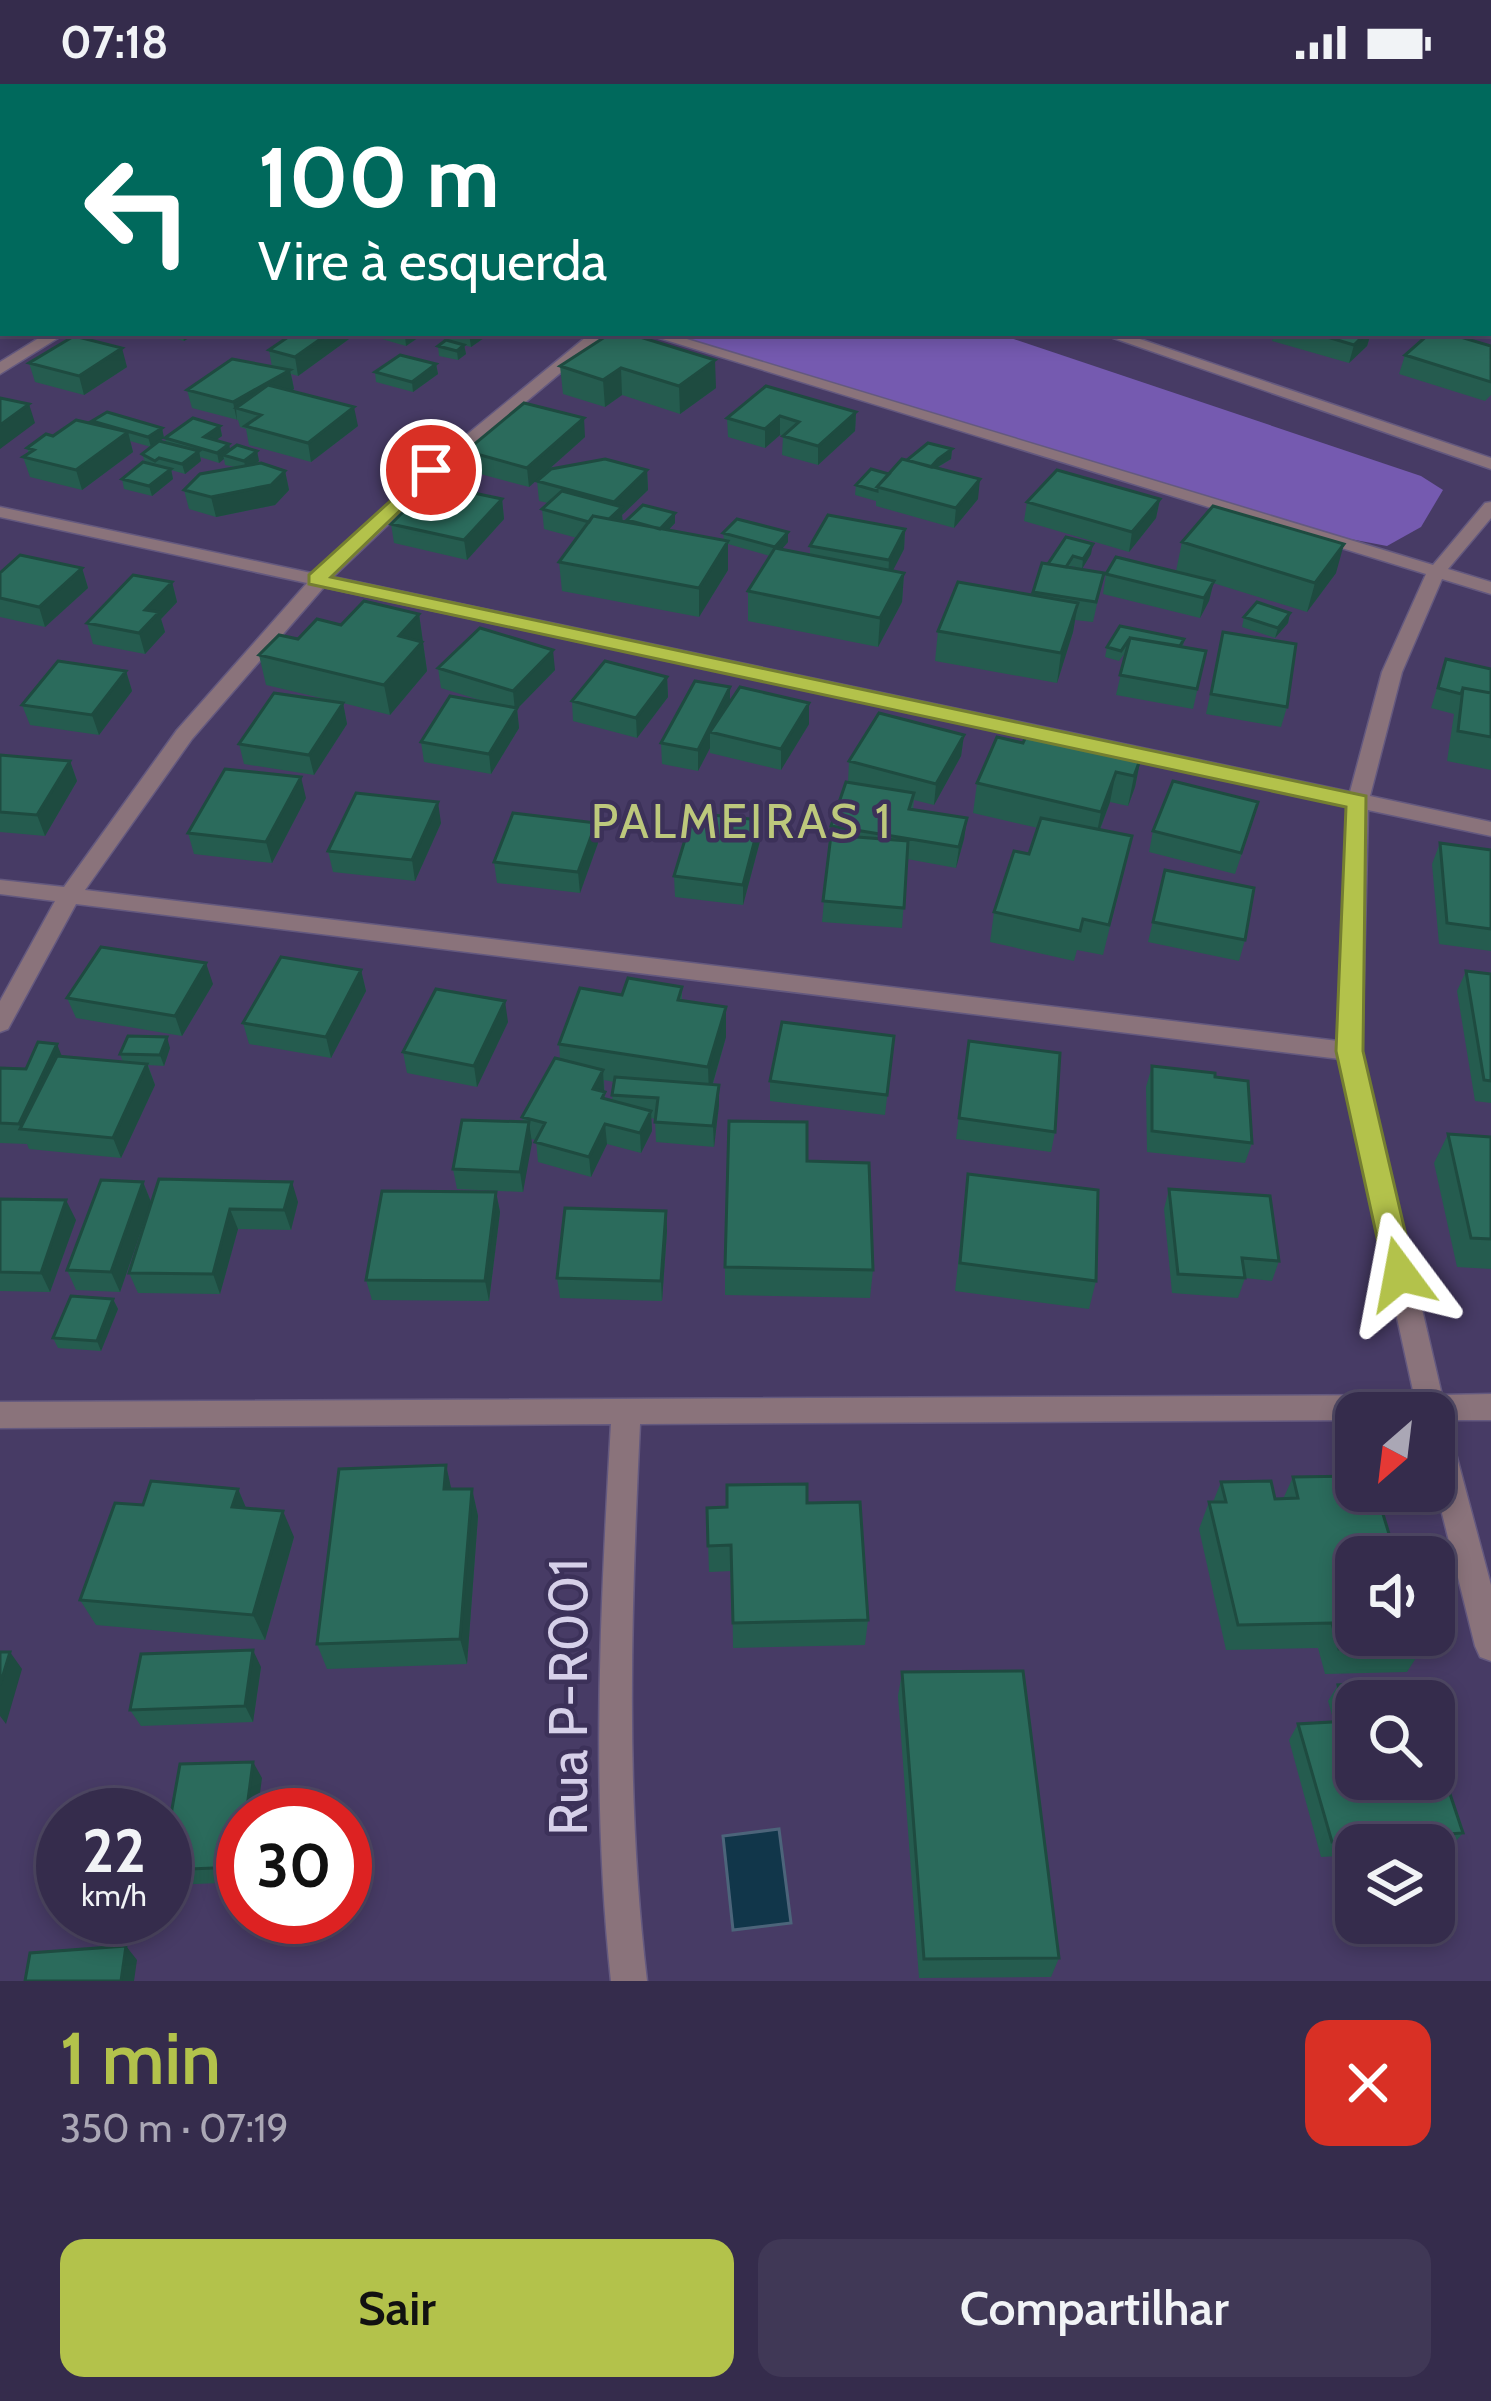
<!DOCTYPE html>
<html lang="pt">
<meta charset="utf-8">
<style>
body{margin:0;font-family:Cabin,sans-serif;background:#403856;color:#f1f3f6;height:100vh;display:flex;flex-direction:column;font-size:45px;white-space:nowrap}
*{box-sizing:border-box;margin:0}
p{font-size:39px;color:#aaa7b5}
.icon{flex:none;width:66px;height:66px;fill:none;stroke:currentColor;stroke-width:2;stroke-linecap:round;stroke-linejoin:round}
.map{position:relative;height:1897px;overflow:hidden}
.side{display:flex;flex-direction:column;background:#352c4c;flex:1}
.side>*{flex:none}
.guide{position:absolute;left:0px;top:0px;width:1491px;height:252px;box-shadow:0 6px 18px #0003,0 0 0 3px #4f4864;background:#00695c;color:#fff;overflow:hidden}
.needle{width:78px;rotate:208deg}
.tools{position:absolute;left:1335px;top:1308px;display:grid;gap:24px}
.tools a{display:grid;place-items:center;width:120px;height:120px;border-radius:24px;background:#352c4c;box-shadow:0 6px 18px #0003,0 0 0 3px #4f4864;font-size:60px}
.speed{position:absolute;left:36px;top:1704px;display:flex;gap:24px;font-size:60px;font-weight:700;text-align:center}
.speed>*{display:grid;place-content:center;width:156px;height:156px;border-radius:50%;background:#352c4c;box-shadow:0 6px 18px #0003,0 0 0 3px #4f4864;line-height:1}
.speed small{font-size:30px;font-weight:400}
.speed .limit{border:18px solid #d22;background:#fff;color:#111}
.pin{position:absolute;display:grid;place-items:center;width:102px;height:102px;color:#fff;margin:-51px;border:6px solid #fff;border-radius:50%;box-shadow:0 3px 12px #0007}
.me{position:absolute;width:132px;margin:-66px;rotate:347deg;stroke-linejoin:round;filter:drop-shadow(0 0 9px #0008)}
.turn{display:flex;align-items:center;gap:42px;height:252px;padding:0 60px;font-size:54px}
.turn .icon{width:156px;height:156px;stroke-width:2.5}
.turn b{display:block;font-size:84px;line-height:102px}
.round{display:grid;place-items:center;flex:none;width:126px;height:126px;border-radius:24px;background:#403856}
.overview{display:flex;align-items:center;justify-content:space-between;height:204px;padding:0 60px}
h1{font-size:72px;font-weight:600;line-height:90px;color:#b3c24b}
.button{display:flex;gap:24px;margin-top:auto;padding:24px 60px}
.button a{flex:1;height:138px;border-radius:24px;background:#b3c24b;color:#111;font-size:48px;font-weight:600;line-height:138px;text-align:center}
.button a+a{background:#403856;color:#f1f3f6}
.status{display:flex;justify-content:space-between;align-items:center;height:84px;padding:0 60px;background:#352c4c;direction:ltr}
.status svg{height:33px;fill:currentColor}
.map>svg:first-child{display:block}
</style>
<div class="status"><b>07:18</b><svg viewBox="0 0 49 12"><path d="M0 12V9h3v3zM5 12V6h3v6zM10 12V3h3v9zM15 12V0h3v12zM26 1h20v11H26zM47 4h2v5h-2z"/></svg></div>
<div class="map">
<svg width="1491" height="1897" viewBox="0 0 1491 1897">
<rect width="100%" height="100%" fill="#473b65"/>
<!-- green -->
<path fill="#755ab0" d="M665,249H996L1421,392L1443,406L1421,443L1387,462L1345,454Z"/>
<!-- water -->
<path fill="#11364a" stroke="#4c647a" stroke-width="3" d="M895,0H1491V136L1488,3Z
M779,1745L791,1839L733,1846L723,1752Z"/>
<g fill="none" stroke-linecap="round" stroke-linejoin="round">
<defs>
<path id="minor" d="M0,0H12L0,8Z
M78,0H94L97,3H81Z
M3,47V55L0,56V48Z
M47,249H66L0,290V278Z
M591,249H608L454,378L333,493L1350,708L1382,588L1426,490L643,249H667L1433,481L1485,419L1491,418V434L1448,485L1491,498V510L1442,495L1402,588L1370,712L1491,738V752L1368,726L1362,967L1442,1311L1491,1310V1336H1447L1491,1501V1577L1480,1573L1475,1562L1434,1397V1329H1356V1336L640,1340C631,1527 625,1711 647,1897H611C591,1711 600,1527 611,1340L0,1344V1318L1414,1311L1340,975L76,820L8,945L0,948V917L55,817L0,810V796L64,803L177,646L307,499L0,433V423L316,490L442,371ZM324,503L1347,721L1338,957L85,806L192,655Z"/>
<path id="tertiary" d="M185,0H204L207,3H188Z
M360,0H378L381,3H363Z
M1099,249H1122L1491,374V385Z"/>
</defs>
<!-- minor casing -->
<use href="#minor" stroke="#64597f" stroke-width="3"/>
<!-- tertiary casing -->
<use href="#tertiary" stroke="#64597f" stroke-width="3"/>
<!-- minor -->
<use href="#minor" fill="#8a737b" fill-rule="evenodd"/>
<!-- tertiary -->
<use href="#tertiary" fill="#8a737b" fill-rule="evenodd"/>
</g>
<!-- wall -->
<path fill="#255c4f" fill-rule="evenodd" d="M3,119V188L0,187V120Z
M157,249H197L184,257Z
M367,249H422V251L406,262L368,251Z
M491,249L471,263L464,261L466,270L458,276L439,272L438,262L455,258L423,250Z
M611,249L716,304L680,330L622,311L605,323L563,310L560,282Z
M1274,249H1371L1367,262L1349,279L1272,257Z
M349,255L298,292L291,290L294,305L291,307L358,342L311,378L249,361L246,345L240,343L238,336L192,324L187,306L272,283L269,266Z
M1491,262V311L1485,317L1399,290L1405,271Z
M29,279L127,283L84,311L35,298Z
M436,280L438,290L413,308L376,298L375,288Z
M856,328L855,347L818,381L782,371L783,352L780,351L765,364L728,353L727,334Z
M92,337L162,344L164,354L151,363L130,357L133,368L82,406L30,393L23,373L29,370L27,364L53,352L93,340Z
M220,342L222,352L216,356L229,360L230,365L257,367L259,377L255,380L285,387L289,406L275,421L216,433L189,425L184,406L235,383L225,381L224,375L219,379L200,373L201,377L185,390L171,386L173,395L152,412L124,405L122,395L145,378L142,370L166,359L165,354Z
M585,353L529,403L469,387L466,367Z
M952,365L951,375L937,384L978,415L954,444L876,422V417L855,411L856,401Z
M647,386L648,406L622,431L623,438L627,439V436L675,439L668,446L724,456L723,449L788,448V458L782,465L810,470V462L905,445L904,465L893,486L904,489L902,518L878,563L748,537V507L770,472L728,460V486L699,533L562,507L559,478L577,454L544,445L542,425L548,419L539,417L537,397Z
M502,415L504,435L467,476L394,459L391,440Z
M1160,415L1156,434L1129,468L1024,437L1027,418Z
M1066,453L1091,470L1082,485L1072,482L1071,484L1104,489L1093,538L1075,536L1073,548L1057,599L935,577L938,547L1033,511L1042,479L1048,480Z
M1182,458L1336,489L1307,528L1213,499L1209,517L1200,534L1103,510L1106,490L1176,487Z
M82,484L88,504L45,543L0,533V489Z
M172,498L177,518L161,535L165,548L145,570L93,560L87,539Z
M1290,529L1288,539L1275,554L1242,543L1244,533Z
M419,530L427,587L390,631L343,619L347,640L314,691L244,680L239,660L342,619L266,601L259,571L341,541Z
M1120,542L1184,555L1183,563L1206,567L1193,625L1116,611L1126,568L1119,577L1105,573L1107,563Z
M1223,548L1287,623L1281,643L1206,630Z
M1446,575L1491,585V686L1447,677L1454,630L1431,624Z
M438,584L555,586L517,625L519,644L491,690L424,678L421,658L486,618L441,604Z
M126,587L132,607L99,651L30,641L22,621Z
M667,593L668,613L637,654L573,637L572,617Z
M730,603V618L809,640L781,686L710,669V664L698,687L662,680L661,659Z
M964,651L961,672L934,721L914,716L913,726L967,734L964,755L956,784L907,775L902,844L822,838L831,742L856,700L848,698L849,677Z
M0,671L70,677L77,697L45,752L0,748Z
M1141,673L1135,703L1128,722L1110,718L1100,746L1125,782L1103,871L1077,866L1074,877L990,858L994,828L1029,770L1038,744L973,729L977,699Z
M306,714L272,779L194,770L188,749Z
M760,736V757L743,821L675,813L674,792Z
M441,739L415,797L333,788L328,767Z
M596,739L598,759L580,809L497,799L494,778Z
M1252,739L1235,790L1149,768L1153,747Z
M1440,759L1491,766V867L1439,860L1432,780Z
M1165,786L1245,856L1239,877L1148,858Z
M361,886L366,907L331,974L249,960L243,939Z
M1466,887L1491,890V1019L1475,1017L1457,907Z
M213,900L182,952L76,934L67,914Z
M682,903V917L726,953L713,1000L719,1021L714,1063L656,1058L655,1035L651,1034L652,1047L641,1069L607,1060L591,1093L538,1078L536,1056L531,1055L523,1108L457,1105L453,1085L523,1038L522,1033L560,975L559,960L622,911ZM604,996L614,998L612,1017L605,1015Z
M508,938L477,1003L407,989L403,968Z
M894,952L885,1031L770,1017V997Z
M969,957L1055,1048L1051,1068L956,1055Z
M170,964L164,982L148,981L155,1001L121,1074L29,1065L27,1060L0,1059V984L26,985L62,973L123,978L120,970Z
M1152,982L1215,993L1252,1059L1245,1079L1147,1068L1146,1003Z
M1448,1050L1491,1053V1185L1457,1183L1434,1079Z
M968,1090L1096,1197L1089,1225L955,1207Z
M159,1095L298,1118L291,1146L238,1145L220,1210L138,1209L129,1189Z
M143,1098L151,1118L120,1208L76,1206L67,1186Z
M1169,1105L1279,1177L1272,1197L1245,1194L1238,1214L1172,1209L1164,1125Z
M496,1108L500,1128L489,1217L372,1216L366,1196Z
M0,1115L76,1136L50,1208L0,1207Z
M666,1127L667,1147L662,1217L560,1214L557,1194Z
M725,1183L873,1186L870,1214L725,1211Z
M113,1215L118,1225L101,1267L58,1264L53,1254Z
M446,1381L451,1405H472L478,1432L467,1580L327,1585L317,1560Z
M1293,1393L1423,1563L1407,1588L1325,1590L1318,1564L1226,1566L1199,1445L1209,1418H1213L1221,1398L1275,1415H1283Z
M238,1405L246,1424L294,1453L265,1556L96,1541L80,1516L143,1421Z
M807,1419L868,1536L865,1561L733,1564L732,1487L709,1488L707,1424Z
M261,1583L253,1638L141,1642L130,1626Z
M902,1588L1059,1874L1051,1893L919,1894L898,1612Z
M1338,1601L1463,1749L1450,1764L1434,1765V1761H1356V1771L1321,1773L1289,1656L1298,1640L1334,1638L1328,1617Z
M262,1694L243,1731V1798L172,1801L165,1792V1764Z"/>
<!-- shaded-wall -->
<path fill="#1e4b40" d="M3,85V110L0,100V87Z
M3,204V236L0,237V206Z
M182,249H197L184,257Z
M329,249H348L349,255L298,292L295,273Z
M409,249H422V251L406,262L405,252Z
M469,249H491L471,263Z
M1366,249H1371L1367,262L1349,279L1354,261Z
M464,261L466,270L458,276L457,267Z
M122,264L127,283L84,311L79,292Z
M715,276L716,304L680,330L679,302Z
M436,280L438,290L413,308L412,298Z
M621,284L622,311L605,323L603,296Z
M290,286L294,305L252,328L236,324L237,337L233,318Z
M29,320L35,339L0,365V341Z
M354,323L358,342L311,378L308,359Z
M856,328L855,347L818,381V362Z
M780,332V351L765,364V345Z
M584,334L585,353L529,403L527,384Z
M220,342L222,352L206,363L204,353Z
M162,344L164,354L151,363L148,353Z
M128,348L133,368L82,406L76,386Z
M229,360L231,370L223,371L224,375L219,379L217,369Z
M952,365L951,375L924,391L938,375Z
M199,367L201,377L185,390L182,380Z
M257,367L259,377L246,386L244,377Z
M171,385L173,395L152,412L149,402Z
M647,386L648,406L622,431L623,443L603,442L615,429L614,418Z
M285,387L289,406L275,421L216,433L211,413Z
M980,395L978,415L954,444L956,424Z
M502,415L504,435L467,476L464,456Z
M1160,415L1156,434L1129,468L1132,448Z
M675,429V439L660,455V445Z
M905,445L904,465L888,496L889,476Z
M788,448V458L775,473V463Z
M728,457V486L699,533V504Z
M1093,460L1091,470L1082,485L1083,475Z
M1344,460L1336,489L1307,528L1315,499Z
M82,484L88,504L45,543L39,523Z
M904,489L902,518L878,563L880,534Z
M1214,497L1209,517L1200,534L1204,514Z
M172,498L177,518L161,535L165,548L145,570L139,549L145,526Z
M1078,519L1073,548L1057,599L1061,569Z
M1290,529L1288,539L1275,554L1278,544Z
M419,530L427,587L390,631L384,601L399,552Z
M553,566L555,586L517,625L519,644L491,690L489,670L515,627L513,607Z
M126,587L132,607L99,651L92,631Z
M667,593L668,613L637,654L636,634Z
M730,603V623L710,648V664L698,687V666Z
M343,619L347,640L314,691L309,671Z
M809,619V640L781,686V665Z
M964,651L961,672L934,721L936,700Z
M1141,673L1135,703L1128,722L1134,692Z
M70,677L77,697L45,752L37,731Z
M1116,688L1110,718L1095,758L1101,728Z
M301,693L306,714L272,779L266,758Z
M438,718L441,739L415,797L412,776Z
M967,734L964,755L956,784L959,763Z
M760,736V757L743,821V801Z
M596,739L598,759L580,809L578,788Z
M206,879L213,900L182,952L175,932Z
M361,886L366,907L331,974L326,953Z
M505,917L508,938L477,1003L474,982Z
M726,923V953L709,1012L708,983Z
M167,953L170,964L164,982L160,971Z
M57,960L65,980L21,1045L19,1040Z
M147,980L155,1001L121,1074L113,1054Z
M603,986L604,1007L595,1026L593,1005Z
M719,1001V1021L714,1063L713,1042Z
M651,1027L652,1047L641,1069L640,1049Z
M529,1038L532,1059L523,1108L520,1088Z
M605,1040L607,1060L591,1093L589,1073Z
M143,1098L151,1118L120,1208L111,1188Z
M292,1098L298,1118L291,1146L284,1126Z
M496,1108L500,1128L489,1217L485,1197Z
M66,1116L76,1136L50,1208L41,1189Z
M230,1125L238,1145L220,1210L213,1190Z
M666,1127L667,1147L662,1217L661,1197Z
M113,1215L118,1225L101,1267L97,1257Z
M446,1381L452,1408L444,1405Z
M238,1405L249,1431L232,1423Z
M472,1405L478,1432L467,1580L460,1555Z
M283,1427L294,1453L265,1556L253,1531Z
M253,1566L261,1583L253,1638L245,1622Z
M10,1568L22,1585L6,1640L0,1632V1601Z
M253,1678L262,1694L257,1731H246Z
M243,1749V1791L238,1783Z
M126,1862L137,1876L134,1897H121Z"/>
<!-- building -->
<path fill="#2b6b5c" stroke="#1e4b40" stroke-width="3" d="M0,65L3,66V85L0,87Z
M3,119V152L0,151V120Z
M0,189L3,190V204L0,206Z
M294,249H329L295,273L269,266Z
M611,249H627L715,276L679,302L621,284L603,296L560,282Z
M1314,249H1366L1354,261Z
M1430,249H1447L1491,262V298L1405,271Z
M74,252L122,264L79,292L29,279Z
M446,256L464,261L457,267L438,262Z
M400,271L436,280L412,298L375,288Z
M232,275L290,286L233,318L187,306Z
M268,301L354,323L308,359L245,342L261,331L236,324Z
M766,302L856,328L818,362L783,352L799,338L780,332L765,345L727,334Z
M0,314L29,320L0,341Z
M524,319L584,334L527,384L466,367Z
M107,328L162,344L148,353L92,337Z
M193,334L220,342L204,353L229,360L217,369L165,354Z
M76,336L128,348L76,386L23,373L34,366L27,364L46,350L53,352Z
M159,357L199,367L182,380L159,374L155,377L142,370Z
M928,359L952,365L938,375L931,383L907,376Z
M237,361L257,367L244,377L223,371Z
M605,375L647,386L614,418L537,397L551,385Z
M902,375L980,395L956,424L877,403Z
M143,378L171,385L149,402L122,395Z
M261,379L285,387L271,401L211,413L184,406L200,390Z
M871,385L889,390L877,403V407L856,401Z
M1057,386L1160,415L1132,448L1027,418Z
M431,400L502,415L464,456L391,440Z
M562,407L622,423L609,435L593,432L589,438L542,425Z
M643,421L675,429L660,445L627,436Z
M1213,422L1344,460L1315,499L1182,458Z
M828,431L905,445L889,476L810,462Z
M593,432L728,457L699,504L559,478Z
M737,435L788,448L775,463L723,449Z
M1066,453L1093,460L1083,475L1073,472L1066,483L1048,480Z
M775,464L904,489L880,534L748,507Z
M20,471L82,484L39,523L0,514V489Z
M1116,473L1214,497L1204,514L1106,490Z
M1042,479L1104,489L1096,518L1033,508Z
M133,491L172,498L145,526L159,528L139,549L87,539Z
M958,498L1078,519L1061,569L938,547Z
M364,517L419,530L399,552L422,558L384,601L259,571L279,551L298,555L317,535L341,541Z
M1257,518L1290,529L1278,544L1244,533Z
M1120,542L1184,555L1180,562L1130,554L1121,567L1107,563Z
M480,544L553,566L513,607L438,584Z
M1223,548L1296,560L1287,623L1211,610Z
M1130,554L1206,567L1197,605L1120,591Z
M1446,575L1491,585V609L1463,604L1461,610L1438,604Z
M58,577L126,587L92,631L22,621Z
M605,577L667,593L636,634L572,617Z
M695,597L730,603L698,666L661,659Z
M740,603L809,619L781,665L710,648Z
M1463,604L1491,609V653L1458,647Z
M274,609L343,619L309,671L239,660Z
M450,612L517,624L489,670L421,658Z
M879,629L964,651L936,700L849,677Z
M1028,648L1141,673L1134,692L1116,688L1101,728L977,699L997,653L1023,659Z
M0,671L70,677L37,731L0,728Z
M225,685L301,693L266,758L188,749Z
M1173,697L1258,718L1241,769L1153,747Z
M846,698L914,709L909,725L967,734L959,763L831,742Z
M356,709L438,718L412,776L328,767Z
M513,729L596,739L578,788L494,778Z
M693,729L760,736L743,801L674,792Z
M1041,734L1132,752L1109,841L1083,835L1080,847L994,828L1014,767L1029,770Z
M831,751L908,757L904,824L823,817Z
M1440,759L1491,766V845L1447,839Z
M1165,786L1254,804L1245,856L1153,838Z
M101,863L206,879L175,932L67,914Z
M281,873L361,886L326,953L243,939Z
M1466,887L1491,890V997L1484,996Z
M628,894L682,903L678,916L726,923L708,983L559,960L580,904L622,911Z
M436,905L505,917L474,982L403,968Z
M782,938L894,952L887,1011L770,997Z
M128,952L167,953L160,971L120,970Z
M969,957L1060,969L1055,1048L959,1034Z
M38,958L57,960L19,1040L0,1039V984L26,985Z
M57,972L147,980L113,1054L20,1045Z
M555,974L603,986L593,1005L605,1008L602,1014L651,1027L640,1049L605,1040L589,1073L535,1058L545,1039L522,1033Z
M1152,982L1215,989V993L1248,997L1252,1059L1152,1047Z
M615,993L719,1001L713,1042L655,1038L658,1014L612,1011Z
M462,1036L529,1038L520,1088L453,1085Z
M729,1037L807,1038V1077L869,1079L873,1186L725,1183Z
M1448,1050L1491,1053V1155L1471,1154Z
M968,1090L1098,1106L1096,1197L960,1179Z
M159,1095L292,1098L284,1126L230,1125L213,1190L129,1189Z
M101,1096L143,1098L111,1188L67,1186Z
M1169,1105L1270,1112L1279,1177L1242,1174L1245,1194L1178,1190Z
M382,1107L496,1108L485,1197L366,1196Z
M0,1115L66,1116L41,1189L0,1188Z
M565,1124L666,1127L661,1197L557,1194Z
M71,1212L113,1215L97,1257L53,1254Z
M446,1381L444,1405H472L460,1555L317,1560L339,1385Z
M1356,1392V1407H1376L1396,1473H1356V1551H1420L1423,1563L1339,1565L1332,1539L1238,1541L1209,1418H1226L1221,1398L1271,1397L1275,1415L1298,1414L1293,1393Z
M151,1397L238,1405L232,1423L283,1427L253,1531L80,1516L115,1419L143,1421Z
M807,1400V1419L860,1418L868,1536L733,1539L731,1461L708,1462L707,1424L727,1423V1401Z
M253,1566L245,1622L130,1626L141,1570Z
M0,1568H10L0,1601Z
M1023,1587L1059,1874L924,1875L902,1588Z
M1412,1597L1419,1617H1356V1695H1434V1662L1463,1749L1332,1758L1298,1640L1348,1637L1338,1601Z
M253,1678L246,1731H243V1749L238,1783L165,1786V1764L180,1680Z
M126,1862L121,1897H25L30,1869Z"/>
<!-- route -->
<path fill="#b3c24b" stroke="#747e31" stroke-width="3" d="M431,380L438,381V390L331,493L1366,712L1363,967L1415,1190L1411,1199L1400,1203L1389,1199L1385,1190L1336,967L1346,723L309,500V491Z"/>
<g text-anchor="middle" stroke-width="9" stroke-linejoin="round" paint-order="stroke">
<!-- neighbourhood labels -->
<g font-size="48" letter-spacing="3" fill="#bdc87c" stroke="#3c3159">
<text x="742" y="754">PALMEIRAS 1</text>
</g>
<!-- near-street labels -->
<g font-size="54" fill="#d6d0e9" stroke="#3c3159">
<text transform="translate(568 1613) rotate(-90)" y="19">Rua P-R001</text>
</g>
</g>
</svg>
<div class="tools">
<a><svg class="needle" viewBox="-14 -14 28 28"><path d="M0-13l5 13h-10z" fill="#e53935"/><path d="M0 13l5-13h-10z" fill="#aaa7b5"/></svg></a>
<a><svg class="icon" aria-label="sound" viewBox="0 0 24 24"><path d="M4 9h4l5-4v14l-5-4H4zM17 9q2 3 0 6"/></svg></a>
<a><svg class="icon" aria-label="search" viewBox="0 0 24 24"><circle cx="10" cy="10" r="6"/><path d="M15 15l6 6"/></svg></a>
<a><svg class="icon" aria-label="layers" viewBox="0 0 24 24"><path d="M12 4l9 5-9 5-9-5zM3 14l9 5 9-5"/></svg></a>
</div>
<div class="speed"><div>22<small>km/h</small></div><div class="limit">30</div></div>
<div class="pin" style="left:431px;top:386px;background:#d93025"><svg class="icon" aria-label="arrive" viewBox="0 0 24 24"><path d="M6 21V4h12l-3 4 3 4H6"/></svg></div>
<svg class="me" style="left:1400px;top:1190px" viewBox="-20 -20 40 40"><path d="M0-17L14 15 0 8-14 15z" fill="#b3c24b" stroke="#fff" stroke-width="4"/></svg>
<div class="guide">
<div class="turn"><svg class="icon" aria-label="left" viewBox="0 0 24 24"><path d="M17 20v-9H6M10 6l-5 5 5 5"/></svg><div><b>100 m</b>Vire à esquerda</div></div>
</div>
</div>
<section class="side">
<div class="overview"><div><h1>1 min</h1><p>350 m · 07:19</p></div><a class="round" style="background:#d93025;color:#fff"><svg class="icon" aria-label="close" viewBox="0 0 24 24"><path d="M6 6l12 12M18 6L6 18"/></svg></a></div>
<div class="button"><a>Sair</a><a>Compartilhar</a></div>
</section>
